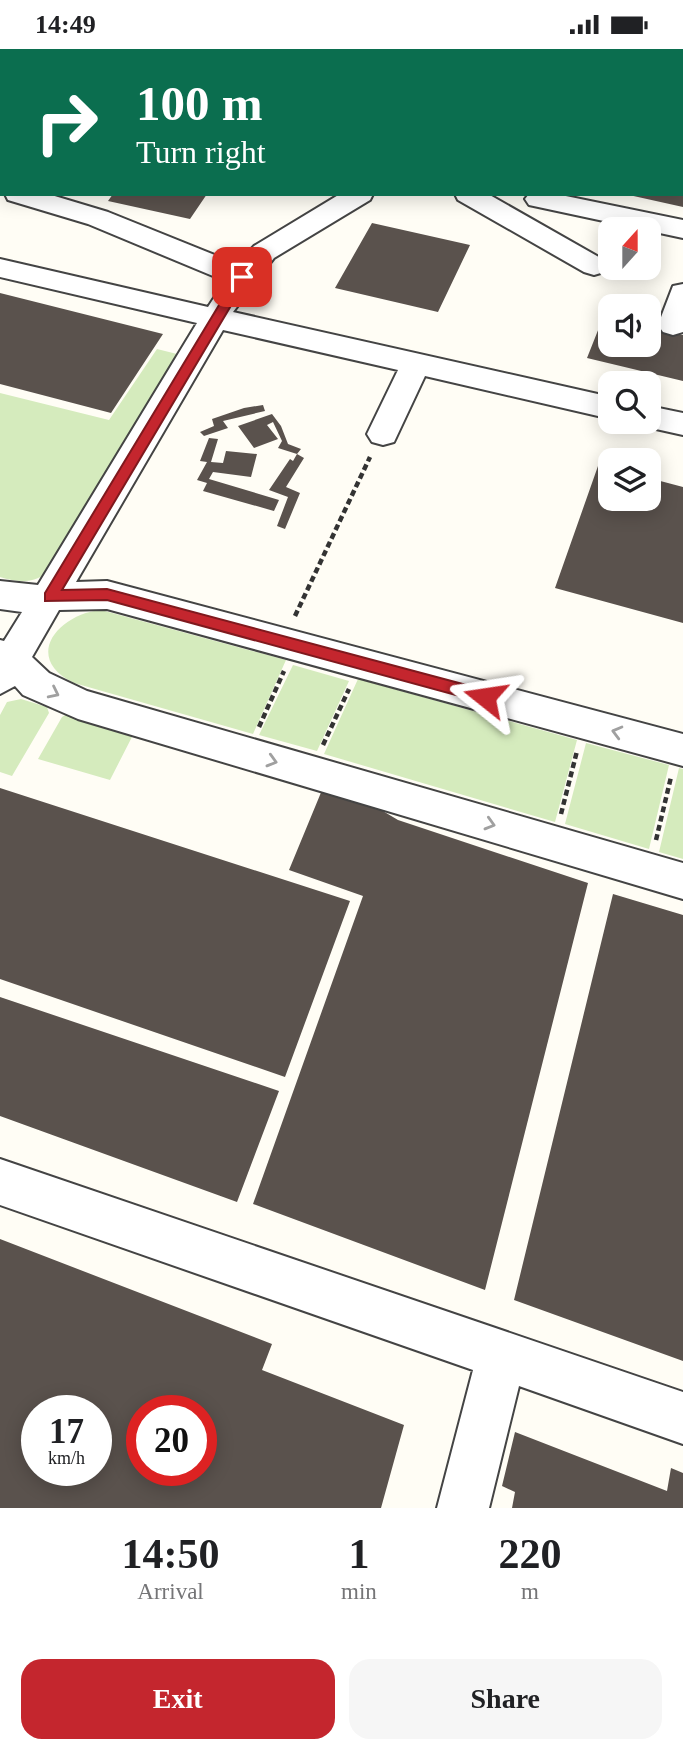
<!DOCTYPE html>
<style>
body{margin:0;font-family:Georgia,serif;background:#f6f6f6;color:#202124;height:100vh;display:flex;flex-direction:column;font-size:26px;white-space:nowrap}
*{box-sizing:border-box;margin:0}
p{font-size:23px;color:#757577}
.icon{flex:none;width:38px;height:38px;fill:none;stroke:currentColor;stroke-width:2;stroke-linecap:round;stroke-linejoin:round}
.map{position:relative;height:1459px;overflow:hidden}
.sheet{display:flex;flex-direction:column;background:#fff;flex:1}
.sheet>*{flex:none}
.hud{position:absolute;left:0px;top:0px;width:684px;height:147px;box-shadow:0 4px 18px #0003;background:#0b6e4f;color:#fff;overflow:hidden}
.needle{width:46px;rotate:21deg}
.tools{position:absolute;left:598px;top:168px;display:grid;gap:14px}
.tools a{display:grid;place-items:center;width:63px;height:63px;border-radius:14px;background:#fff;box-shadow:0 4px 18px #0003;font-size:35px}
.speed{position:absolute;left:21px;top:1346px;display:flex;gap:14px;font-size:35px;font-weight:700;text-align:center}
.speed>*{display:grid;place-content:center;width:91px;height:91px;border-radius:50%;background:#fff;box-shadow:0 4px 18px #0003;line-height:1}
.speed small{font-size:18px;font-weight:400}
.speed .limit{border:10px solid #d22;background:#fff;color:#111}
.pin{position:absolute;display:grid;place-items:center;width:60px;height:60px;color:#fff;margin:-30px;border-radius:14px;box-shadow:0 4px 10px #0006}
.me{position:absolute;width:77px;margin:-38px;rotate:285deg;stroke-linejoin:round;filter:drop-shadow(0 0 5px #0008)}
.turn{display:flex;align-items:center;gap:24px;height:147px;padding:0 21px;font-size:32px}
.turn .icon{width:91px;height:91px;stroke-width:2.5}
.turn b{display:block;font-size:49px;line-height:60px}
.eta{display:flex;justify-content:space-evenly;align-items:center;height:119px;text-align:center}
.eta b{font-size:42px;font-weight:600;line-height:49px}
.action{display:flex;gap:14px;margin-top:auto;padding:14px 21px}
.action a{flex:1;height:80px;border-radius:21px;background:#c4262e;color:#fff;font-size:28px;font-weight:600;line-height:80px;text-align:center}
.action a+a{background:#f6f6f6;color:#202124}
.status{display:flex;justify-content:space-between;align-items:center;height:49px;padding:0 35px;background:#fff;direction:ltr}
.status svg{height:19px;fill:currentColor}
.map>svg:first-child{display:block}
</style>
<div class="status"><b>14:49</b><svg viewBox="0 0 49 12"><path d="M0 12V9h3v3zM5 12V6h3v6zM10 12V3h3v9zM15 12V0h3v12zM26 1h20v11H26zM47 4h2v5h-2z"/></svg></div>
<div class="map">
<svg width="683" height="1459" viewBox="0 0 683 1459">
<rect width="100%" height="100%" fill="#fffdf5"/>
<!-- green -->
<path fill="#d5ebbd" d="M157,300L181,306L46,525C30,535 17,533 0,528V344L109,371Z
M101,561L286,611L253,685L74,634C22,609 58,565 101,561Z
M293,616L349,632L317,702L259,686Z
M358,630L577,691L555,773L324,705Z
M21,650L47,658L49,664L12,727L0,723V666L7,653Z
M67,665L134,684L110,731L38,710L62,668Z
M586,694L669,716L649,800L565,775Z
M679,719L683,720V810L659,803Z"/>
<!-- pitch -->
<path fill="#e6f2cf" d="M0,0H208L2,2V103Z"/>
<!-- building -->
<path fill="#5a524d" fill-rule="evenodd" d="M113,145H207L190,170L108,152Z
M683,145V158L629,146V145Z
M372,174L470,196L438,263L335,239Z
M0,244L163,285L111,364L0,335Z
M610,251L631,256L611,257V296H649V260L666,264L660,281L683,286V332L587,309Z
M263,356L265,362L223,372L228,379L204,387L200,383L214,377L212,370L244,359Z
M272,365L281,377L288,395L301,400L297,405L278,399L282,392L273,373L267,376L278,390L254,399L238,377Z
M209,389L218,390L211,413L223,414L226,402L257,405L251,428L213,423L209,430L279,451L274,462L203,442L207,434L197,431L207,413L200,412Z
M297,405L304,409L286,438L300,444L285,480L277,477L288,448L269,441L290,410L293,412Z
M598,417L611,420V450H649V429L683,438V574L555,539Z
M327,729L398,771L588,834L485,1241L253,1155L363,847L289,821Z
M0,739L350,852L285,1028L0,930Z
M613,845L683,866V1312L514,1251Z
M0,948L279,1042L237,1153L0,1067Z
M0,1190L272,1295L262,1321L404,1376L381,1459H0ZM37,1362H96V1421H37ZM142,1362H201V1421H142Z
M515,1383L667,1442L671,1419L683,1424V1459H512L515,1443L502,1437Z"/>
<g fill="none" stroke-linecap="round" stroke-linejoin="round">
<defs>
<path id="minor" d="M449,0H473L474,2H450Z
M682,54H683V70H682Z
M5,145H48L108,163L237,215L254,197L340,145H373L370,151L274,209L233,263L611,348V370L425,327L394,393L383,396L372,393L367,385L398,321L223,281L76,533L107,532L683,685V717L107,560L59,561L32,608L49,624L87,642L683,814V850L78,670L23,646L15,637L0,645V591L4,592L22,563L0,560V532L38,536L197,274L0,228V210L208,258L225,232L88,175L8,151Z
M455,145H488L604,211L608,217L604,223L594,226L584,223L458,151Z
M529,145H556L683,171V189L529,156L525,150Z
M683,235V283L673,286L663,283L658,276L673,237Z
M649,357L683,364V386L638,376L636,373H649Z
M0,1110L683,1343V1395L519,1337L489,1459H437L473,1321L0,1156Z"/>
</defs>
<!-- minor casing -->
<use href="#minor" stroke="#444" stroke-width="4"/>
<!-- path-far1 -->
<path stroke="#333" stroke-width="3.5" stroke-dasharray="5 2.5" stroke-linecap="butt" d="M507,0L509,2
M534,2L540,0
M565,2L570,0"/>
<!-- path -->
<path stroke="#333" stroke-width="4.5" stroke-dasharray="6 3.5" stroke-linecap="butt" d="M295,567L370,408
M259,678L284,622
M323,696L349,640
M561,765L577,702
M656,791L671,728"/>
<!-- minor -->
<use href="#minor" fill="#fff" fill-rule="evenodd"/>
</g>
<!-- one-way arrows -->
<defs><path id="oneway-chevron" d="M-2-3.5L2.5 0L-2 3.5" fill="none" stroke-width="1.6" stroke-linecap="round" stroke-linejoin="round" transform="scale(1.75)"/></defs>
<g stroke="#a0a0a0">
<use href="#oneway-chevron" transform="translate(54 644) rotate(26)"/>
<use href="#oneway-chevron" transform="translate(617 683) rotate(-165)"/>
<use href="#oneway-chevron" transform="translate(272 712) rotate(16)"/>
<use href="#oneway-chevron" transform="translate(490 775) rotate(16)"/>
</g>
<!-- route -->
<path fill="#c4262e" stroke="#7f191e" stroke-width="2" d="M242,224L248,228L62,541L107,540L485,641L493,648L490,652L485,654L107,551L45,552V544L236,228Z"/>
</svg>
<div class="tools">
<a><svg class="needle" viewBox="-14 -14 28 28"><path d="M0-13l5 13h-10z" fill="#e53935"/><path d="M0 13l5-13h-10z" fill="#757577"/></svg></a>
<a><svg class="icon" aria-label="sound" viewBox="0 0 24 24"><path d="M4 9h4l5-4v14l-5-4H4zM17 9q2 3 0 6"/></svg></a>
<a><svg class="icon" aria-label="search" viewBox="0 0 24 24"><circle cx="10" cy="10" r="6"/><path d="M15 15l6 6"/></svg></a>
<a><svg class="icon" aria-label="layers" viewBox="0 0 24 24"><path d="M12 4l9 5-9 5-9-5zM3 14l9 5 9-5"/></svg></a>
</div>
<div class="speed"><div>17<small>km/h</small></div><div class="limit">20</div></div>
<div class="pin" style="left:242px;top:228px;background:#d93025"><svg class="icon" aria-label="arrive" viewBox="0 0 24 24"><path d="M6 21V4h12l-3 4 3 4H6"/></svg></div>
<svg class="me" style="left:485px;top:648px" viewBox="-20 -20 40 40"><path d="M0-17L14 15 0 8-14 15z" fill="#c4262e" stroke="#fff" stroke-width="4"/></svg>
<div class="hud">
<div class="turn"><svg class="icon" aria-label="right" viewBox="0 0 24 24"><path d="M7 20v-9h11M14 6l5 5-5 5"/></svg><div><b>100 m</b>Turn right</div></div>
</div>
</div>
<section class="sheet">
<div class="eta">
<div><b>14:50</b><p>Arrival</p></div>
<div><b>1</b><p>min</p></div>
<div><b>220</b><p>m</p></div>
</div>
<div class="action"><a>Exit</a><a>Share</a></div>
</section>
